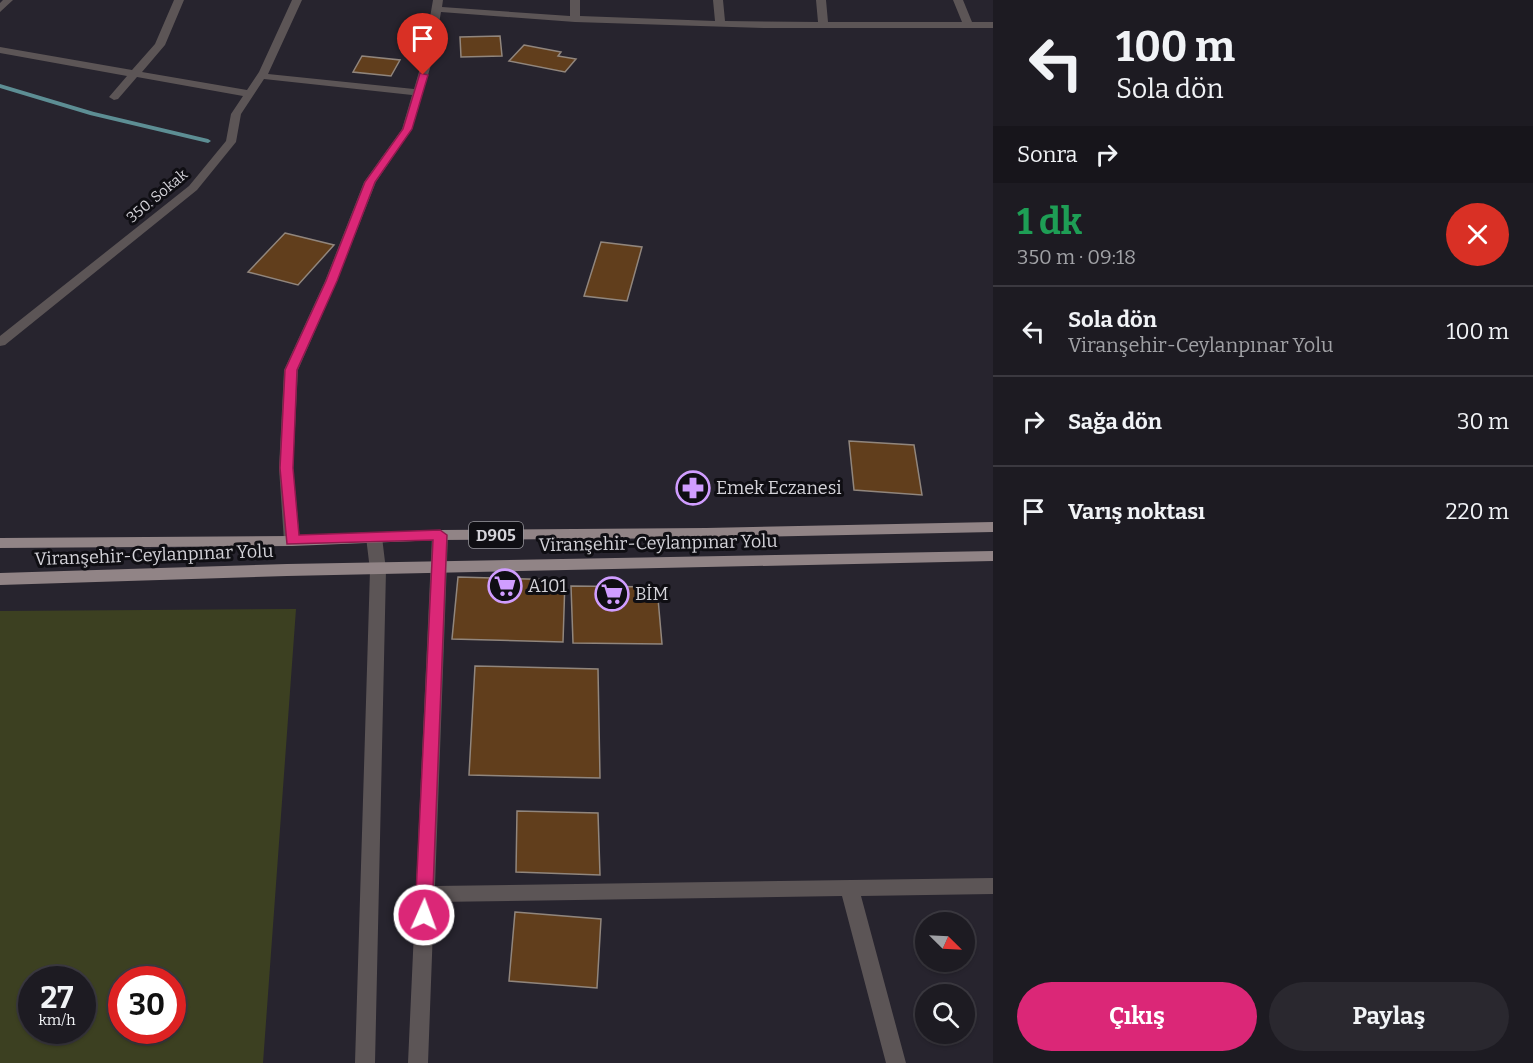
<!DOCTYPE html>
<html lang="tr">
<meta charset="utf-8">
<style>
body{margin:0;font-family:Bitter,serif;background:#2a282f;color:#f1f3f6;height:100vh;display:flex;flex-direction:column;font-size:22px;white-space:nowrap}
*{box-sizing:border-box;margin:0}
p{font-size:20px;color:#a0a1a5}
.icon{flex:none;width:33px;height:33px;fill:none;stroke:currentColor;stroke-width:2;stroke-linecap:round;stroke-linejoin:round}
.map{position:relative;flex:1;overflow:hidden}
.panel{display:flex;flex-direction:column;background:#1d1b22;width:540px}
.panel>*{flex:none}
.hud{background:#1d1b22;color:#f1f3f6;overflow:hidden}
.needle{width:39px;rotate:114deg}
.fabs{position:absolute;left:915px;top:912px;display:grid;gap:12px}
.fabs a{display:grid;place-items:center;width:60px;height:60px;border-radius:50%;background:#1d1b22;box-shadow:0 2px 4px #0004,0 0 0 2px #3b3940;font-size:30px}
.speed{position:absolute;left:18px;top:966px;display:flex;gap:12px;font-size:30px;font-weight:700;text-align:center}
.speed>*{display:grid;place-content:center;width:78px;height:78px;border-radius:50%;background:#1d1b22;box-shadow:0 2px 4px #0004,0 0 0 2px #3b3940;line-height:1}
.speed small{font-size:15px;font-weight:400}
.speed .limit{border:9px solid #d22;background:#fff;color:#111}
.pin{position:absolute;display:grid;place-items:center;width:51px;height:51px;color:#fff;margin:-62px -26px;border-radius:50% 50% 50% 0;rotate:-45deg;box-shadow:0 0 6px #0007}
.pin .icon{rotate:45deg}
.me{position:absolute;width:66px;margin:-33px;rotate:2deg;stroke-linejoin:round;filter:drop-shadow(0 0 4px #0008)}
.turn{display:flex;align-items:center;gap:21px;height:126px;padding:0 24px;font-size:27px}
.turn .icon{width:78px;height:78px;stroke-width:2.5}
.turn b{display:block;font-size:42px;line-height:51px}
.then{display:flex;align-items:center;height:57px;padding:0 24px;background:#0003;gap:12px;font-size:22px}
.round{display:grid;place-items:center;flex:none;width:63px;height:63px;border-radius:32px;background:#2a282f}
.overview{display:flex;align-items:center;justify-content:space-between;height:102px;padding:0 24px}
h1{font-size:36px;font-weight:700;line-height:45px;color:#1e9e55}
.primary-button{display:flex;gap:12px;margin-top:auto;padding:12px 24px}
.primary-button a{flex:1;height:69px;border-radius:36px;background:#db2777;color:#fff;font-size:24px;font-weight:700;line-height:69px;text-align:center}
.primary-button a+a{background:#2a282f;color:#f1f3f6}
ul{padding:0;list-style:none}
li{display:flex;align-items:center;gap:18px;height:90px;padding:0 24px;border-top:2px solid #3b3940}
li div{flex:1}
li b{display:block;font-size:22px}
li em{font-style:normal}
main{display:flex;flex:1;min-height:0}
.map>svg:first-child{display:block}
</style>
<main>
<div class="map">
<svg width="993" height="1063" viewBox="0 0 993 1063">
<rect width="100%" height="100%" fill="#27242e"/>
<!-- green -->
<path fill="#3c4021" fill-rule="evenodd" d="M296,609L263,1063H0V611ZM32,980H82V1030H32ZM122,980H172V1030H122Z"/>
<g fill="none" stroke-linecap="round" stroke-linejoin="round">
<!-- stream -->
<path fill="#5d8e94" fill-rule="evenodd" d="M0,84L94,112L208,139L211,141L208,143L90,115L0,88Z"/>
</g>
<!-- building -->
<path fill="#613e1c" stroke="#91867d" stroke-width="1.5" d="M500,36L502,56L461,57L460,37Z
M524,45L561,52L558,56L576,59L565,72L509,61Z
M362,56L400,60L391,76L353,72Z
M285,233L334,245L298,285L248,272Z
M601,242L642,247L627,301L584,296Z
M849,441L914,445L922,495L854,490Z
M458,577L565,580L563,642L452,639Z
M571,586L657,587L662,644L573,643Z
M475,666L598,669L600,778L469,775Z
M517,811L598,813L600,875L516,872Z
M515,912L601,919L597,988L509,981Z"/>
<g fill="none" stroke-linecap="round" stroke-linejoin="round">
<!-- street -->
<path fill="#5c5556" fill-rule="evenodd" d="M3,0H13L0,12V3Z
M174,0H184L165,45L142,72L247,90L259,72L292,0H302L268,74L414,89L423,58L433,0H443L442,7L570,16V0H580V16L715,21L713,0H723L725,21L818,22L816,0H826L828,22H962L953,0H963L972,22H993V28H763L575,22L441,12L433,58L412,129L376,182L337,281L298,370L293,468L300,541L297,545H287L284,541L279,468L284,370L325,281L364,182L402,129L412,95L264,79L241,114L236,142L197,190L5,345L0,346V336L189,186L226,141L231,114L243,96L137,77L118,99L114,100L109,97L127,76L0,53V47L132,70L155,44Z
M440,530L445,531L448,535L435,886L993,878V894L861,896L906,1063H886L842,896L434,902L428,1063H408L432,535L435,531Z
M374,532L379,533L382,537L386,570L375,1063H355L370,570L366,537L369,533Z"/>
<!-- primary -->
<path fill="#918486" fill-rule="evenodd" d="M993,522V532L706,538L440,540L292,546L0,548V538L292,536L440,530L706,528Z
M993,551V561L287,576L0,585V573L287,564Z"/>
</g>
<!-- route -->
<path fill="#db2777" stroke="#8e194d" stroke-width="1.5" d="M420,73L428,75L412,129L375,182L337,281L297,370L293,468L299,535L440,530L447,535L432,915L430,920L424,923L418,920L415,915L433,540L287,544L280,468L285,370L326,281L365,182L403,129Z"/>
<!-- icons -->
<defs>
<symbol id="pharmacy-ring" viewBox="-11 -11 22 22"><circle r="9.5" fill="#0f0e13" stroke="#d09dff" stroke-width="1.5"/><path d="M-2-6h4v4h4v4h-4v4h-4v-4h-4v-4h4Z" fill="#d09dff"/></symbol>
<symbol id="supermarket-ring" viewBox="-11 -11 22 22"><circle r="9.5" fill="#0f0e13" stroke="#d09dff" stroke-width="1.5"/><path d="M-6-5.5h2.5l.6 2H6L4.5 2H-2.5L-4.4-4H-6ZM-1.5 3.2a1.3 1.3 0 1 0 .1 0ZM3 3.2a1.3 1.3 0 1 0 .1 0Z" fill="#d09dff"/></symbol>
</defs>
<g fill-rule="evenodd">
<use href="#pharmacy-ring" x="674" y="469" width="38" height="38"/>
<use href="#supermarket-ring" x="486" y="567" width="38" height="38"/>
<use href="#supermarket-ring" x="593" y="575" width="38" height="38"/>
</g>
<g text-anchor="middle" stroke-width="6" stroke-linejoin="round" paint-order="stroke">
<!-- far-street labels -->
<g font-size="15" fill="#d4d3d9" stroke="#0f0e13">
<text transform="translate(157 196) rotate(-40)" y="5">350. Sokak</text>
</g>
<!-- shield labels -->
<rect fill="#0f0e13" stroke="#99989e" stroke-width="1.5" x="469" y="522" width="54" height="26" rx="4.5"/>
<g font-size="16" font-weight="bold" fill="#d4d3d9">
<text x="496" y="541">D905</text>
</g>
<!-- poi labels -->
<g font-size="18" fill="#d4d3d9" stroke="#0f0e13" text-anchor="start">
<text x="716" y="494">Emek Eczanesi</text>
<text x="528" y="592">A101</text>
<text x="635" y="600">BİM</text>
</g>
<!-- street labels -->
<g font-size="18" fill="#d4d3d9" stroke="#0f0e13">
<text transform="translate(658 543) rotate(-1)" y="6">Viranşehir-Ceylanpınar Yolu</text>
<text transform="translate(154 555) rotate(-2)" y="6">Viranşehir-Ceylanpınar Yolu</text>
</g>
</g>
</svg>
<div class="fabs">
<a><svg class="needle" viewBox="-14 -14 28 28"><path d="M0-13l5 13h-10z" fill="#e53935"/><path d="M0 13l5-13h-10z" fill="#a0a1a5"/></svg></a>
<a><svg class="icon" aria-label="search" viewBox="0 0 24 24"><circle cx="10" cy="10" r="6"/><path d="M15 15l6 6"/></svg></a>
</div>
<div class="speed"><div>27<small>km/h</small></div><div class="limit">30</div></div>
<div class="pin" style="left:423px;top:75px;background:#d93025"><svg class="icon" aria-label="arrive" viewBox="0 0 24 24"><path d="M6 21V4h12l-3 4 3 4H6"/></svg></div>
<svg class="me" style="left:424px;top:915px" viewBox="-20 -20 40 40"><circle r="17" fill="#db2777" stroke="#fff" stroke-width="3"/><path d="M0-11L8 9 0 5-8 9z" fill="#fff"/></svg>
</div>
<section class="panel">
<div class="hud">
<div class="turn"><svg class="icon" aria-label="left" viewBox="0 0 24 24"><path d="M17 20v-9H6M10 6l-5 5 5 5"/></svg><div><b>100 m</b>Sola dön</div></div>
<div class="then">Sonra<svg class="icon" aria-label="right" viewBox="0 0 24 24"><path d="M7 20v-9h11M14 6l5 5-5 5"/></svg></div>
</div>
<div class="overview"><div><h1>1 dk</h1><p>350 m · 09:18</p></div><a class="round" style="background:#d93025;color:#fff"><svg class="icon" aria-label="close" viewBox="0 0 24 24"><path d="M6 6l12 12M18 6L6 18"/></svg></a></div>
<ul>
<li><svg class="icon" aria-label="left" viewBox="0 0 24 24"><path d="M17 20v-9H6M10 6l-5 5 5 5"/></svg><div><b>Sola dön</b><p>Viranşehir-Ceylanpınar Yolu</p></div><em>100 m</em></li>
<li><svg class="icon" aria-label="right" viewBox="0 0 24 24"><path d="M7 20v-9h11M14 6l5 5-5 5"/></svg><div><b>Sağa dön</b></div><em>30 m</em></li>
<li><svg class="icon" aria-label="arrive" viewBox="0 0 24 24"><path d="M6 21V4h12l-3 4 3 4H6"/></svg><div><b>Varış noktası</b></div><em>220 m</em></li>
</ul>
<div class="primary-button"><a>Çıkış</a><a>Paylaş</a></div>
</section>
</main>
